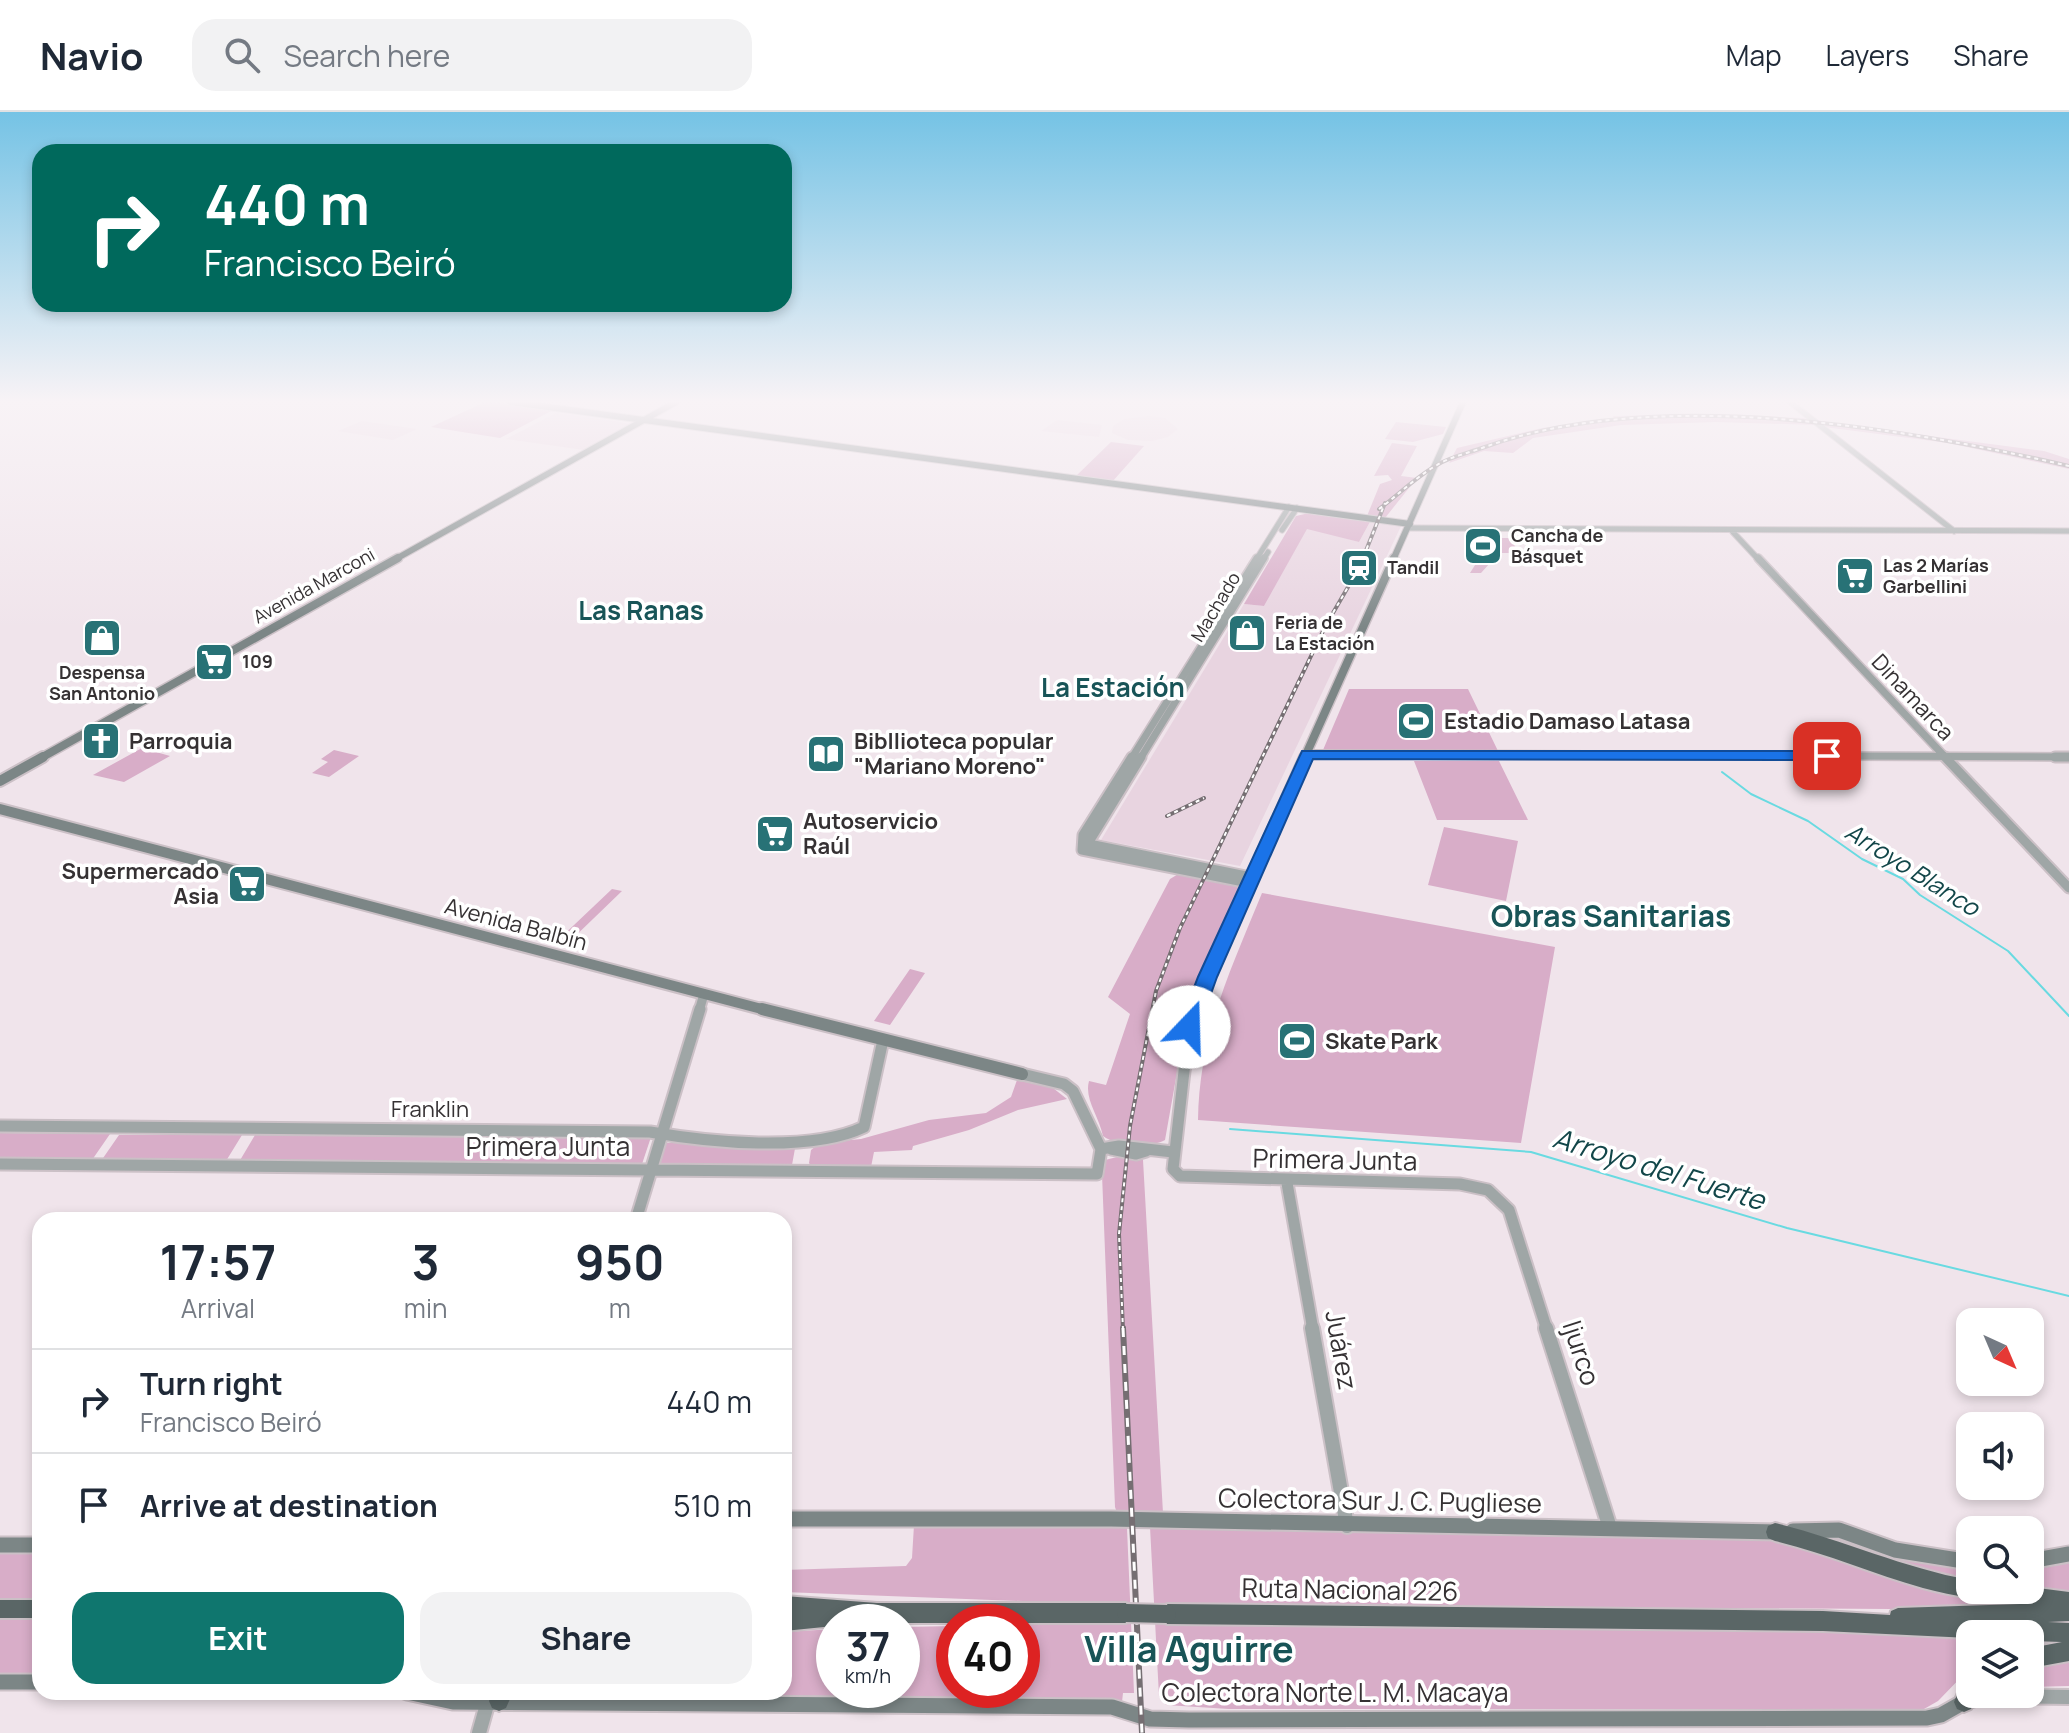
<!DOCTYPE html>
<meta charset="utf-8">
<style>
body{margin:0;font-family:Manrope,sans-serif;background:#f2f2f3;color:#1f2937;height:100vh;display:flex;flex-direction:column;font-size:30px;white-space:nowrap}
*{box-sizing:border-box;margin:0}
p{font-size:26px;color:#747a83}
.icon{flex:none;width:44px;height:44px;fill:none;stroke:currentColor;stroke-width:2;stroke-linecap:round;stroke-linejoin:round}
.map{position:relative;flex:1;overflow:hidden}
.side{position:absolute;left:32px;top:1100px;width:760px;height:488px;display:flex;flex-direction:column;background:#fff;border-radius:24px;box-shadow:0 4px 12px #0003}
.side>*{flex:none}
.banner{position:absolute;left:32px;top:32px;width:760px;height:168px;border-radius:24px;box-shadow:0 4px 12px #0003;background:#00695c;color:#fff;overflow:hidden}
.needle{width:52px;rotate:136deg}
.buttons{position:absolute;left:1956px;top:1196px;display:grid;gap:16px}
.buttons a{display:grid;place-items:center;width:88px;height:88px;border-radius:16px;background:#fff;box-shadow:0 4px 12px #0003;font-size:40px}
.speed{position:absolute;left:816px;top:1492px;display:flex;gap:16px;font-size:40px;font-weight:700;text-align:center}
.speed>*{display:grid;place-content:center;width:104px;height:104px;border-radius:50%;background:#fff;box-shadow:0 4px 12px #0003;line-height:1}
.speed small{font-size:20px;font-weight:400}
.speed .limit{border:12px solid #d22;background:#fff;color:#111}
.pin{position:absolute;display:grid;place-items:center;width:68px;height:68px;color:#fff;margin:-34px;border-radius:16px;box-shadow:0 4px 12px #0006}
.me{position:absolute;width:88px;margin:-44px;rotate:21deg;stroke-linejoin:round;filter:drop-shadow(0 0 6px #0008)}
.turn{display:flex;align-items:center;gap:28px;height:168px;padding:0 40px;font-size:36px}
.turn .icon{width:104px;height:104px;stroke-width:2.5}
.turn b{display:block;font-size:56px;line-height:68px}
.eta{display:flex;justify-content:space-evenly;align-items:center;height:136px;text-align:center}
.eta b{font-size:48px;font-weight:700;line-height:56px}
.primary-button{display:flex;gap:16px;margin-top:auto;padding:16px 40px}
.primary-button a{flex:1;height:92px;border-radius:24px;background:#0f766e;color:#fff;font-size:32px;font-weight:700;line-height:92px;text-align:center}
.primary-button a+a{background:#f2f2f3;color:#1f2937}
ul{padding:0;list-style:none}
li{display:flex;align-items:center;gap:24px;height:104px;padding:0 40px;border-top:2px solid #e0e1e3}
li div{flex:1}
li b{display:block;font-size:30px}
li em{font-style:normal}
header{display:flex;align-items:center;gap:48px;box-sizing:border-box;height:112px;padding:0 40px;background:#fff;border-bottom:2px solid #e0e1e3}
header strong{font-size:38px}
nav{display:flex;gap:44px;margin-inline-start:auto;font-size:28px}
.search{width:560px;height:72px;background:#f2f2f3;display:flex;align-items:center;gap:20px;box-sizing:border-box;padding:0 28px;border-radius:24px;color:#747a83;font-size:30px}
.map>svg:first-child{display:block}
</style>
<header>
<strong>Navio</strong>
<div class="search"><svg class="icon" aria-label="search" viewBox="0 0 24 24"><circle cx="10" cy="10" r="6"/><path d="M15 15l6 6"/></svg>Search here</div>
<nav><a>Map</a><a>Layers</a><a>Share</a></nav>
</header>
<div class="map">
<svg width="2069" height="1621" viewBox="0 0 2069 1621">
<rect width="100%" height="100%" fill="#f0e4eb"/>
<!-- built -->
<path fill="#e8d4e0" d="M556,301L615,309L629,312L584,338L506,327Z
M1149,304L1165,306L1178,317L1168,325L1152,329L1128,328L1112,321L1113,314L1124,307Z
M1057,308L1102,313L1099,325L1041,319Z
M362,309L417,317L393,328L338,319Z
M1371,408L1402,412L1240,754L1101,728L1244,492L1264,494L1307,416L1359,430Z"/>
<!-- green -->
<path fill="#d8adc8" d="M485,290H494L553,298L500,326L431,315Z
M1705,302L1804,306L1817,313L1716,310L1621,313L1533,326L1513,341L1484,339L1449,351L1457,336L1542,316L1614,307L1613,304Z
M1816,309L2044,339L2069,347V357L1948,331L1824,315Z
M1396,310L1446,315L1443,322L1413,330L1385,327Z
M1111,330L1144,334L1112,370L1075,365Z
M1392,331L1417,334L1401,364L1417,366L1385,406L1367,404L1380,372L1392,368L1388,363L1374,364Z
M1309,401L1371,408L1359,430L1307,417L1264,494L1244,492L1296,404Z
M1467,419L1483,420L1488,426H1510L1519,441H1495L1499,451H1490L1481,461H1470L1482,442Z
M1349,577H1468L1498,639L1323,638Z
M142,636L170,644L124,670L93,663Z
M334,638L359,644L329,665L312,661L328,650L321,647Z
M1414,649H1499L1528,708H1437Z
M1444,715L1518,729L1506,789L1428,773Z
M1180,761L1246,773L1186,910L1165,1028C1153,1036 1114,1033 1103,1024C1099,1004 1084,987 1089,969L1106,973L1130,902L1108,885L1170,767Z
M612,777L622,779L565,834L555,831Z
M1262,781L1555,835L1521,1031L1198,1008C1199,923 1231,857 1262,781Z
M910,857L925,861L890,913L874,909Z
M1017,968L1053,976L1067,987L1018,998L969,1018L913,1034L912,1038L874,1040L871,1055L811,1054L809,1051L811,1038L820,1031L861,1027L929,1008L986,1001L1011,985Z
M0,1021L110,1022L92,1048L0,1047Z
M119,1023H242L226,1049H101Z
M255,1023L651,1025L642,1052L239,1050Z
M663,1031H796L792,1053H657Z
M1121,1044L1143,1048L1163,1401H1117L1115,1395L1102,1062L1105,1048Z
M914,1413L1127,1416L1134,1581H1123L1122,1590H1116L529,1580H784V1520L834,1517V1578H902V1515L954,1514V1578H1022V1512L1126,1510V1493L784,1480V1458L906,1454L912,1446Z
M1150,1415L1740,1423L1789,1429L1898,1466L2023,1489L1892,1497L1167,1493L1168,1511L1866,1520L1970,1526V1556L1938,1589L1924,1597H1229L1166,1593L1159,1584Z
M1822,1424L1842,1425L1897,1447L1970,1455V1470L1941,1466Z
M0,1437L40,1438V1490L0,1489Z
M2069,1449V1479L2030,1475V1456Z
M0,1507L40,1508V1562H0Z
M2069,1547V1574L2030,1575V1555Z"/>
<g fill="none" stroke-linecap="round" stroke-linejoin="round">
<!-- stream -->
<path stroke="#69dae1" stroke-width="2" d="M1722,660L1751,682L1808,709L1862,747L1903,767L1920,783L2008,839L2069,904
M1230,1017L1531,1040L1787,1116L2069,1184"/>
<defs>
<path id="tertiary-far4" d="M1790,290L1954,419
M1409,416L2069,419
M1282,418L1297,396
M1731,418L1759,448
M1256,448L1289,395
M1263,448L1268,440"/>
<path id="tertiary-far3" d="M1758,446L1947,647
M1308,642L2069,645
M1131,647L1257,446
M1140,647L1264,446"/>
<path id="tertiary-far2" d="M1132,645L1083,723L1082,738L1249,771L1196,899
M1945,645L2069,776
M2055,645H2069
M1084,731L1092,725L1141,645
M1084,731L1251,765
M699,899L704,882"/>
<path id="tertiary-far1" d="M1197,897L1189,915L1173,1057L1180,1064L1460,1072L1488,1078L1509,1098L1547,1218
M0,1014L650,1020C708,1030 810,1041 864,1015L883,928
M1101,1037L1119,1034L1173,1040
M1111,1037L1136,1042L1146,1039
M0,1052L1097,1062L1101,1037L1073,979L1064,972L1022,962
M1287,1071L1313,1218
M636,1108L700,897"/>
<path id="tertiary" d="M1312,1216L1347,1414
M1546,1216L1610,1416
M1967,1589L1987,1584L2069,1585
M479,1621L488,1589"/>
<path id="secondary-far4" d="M511,290L1410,412
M394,448L676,290
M1393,448L1463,290"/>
<path id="secondary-far3" d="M39,647L398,446
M1304,647L1394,446"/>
<path id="secondary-far2" d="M0,669L43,645
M0,697L769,899
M1249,771L1305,645"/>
<path id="secondary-far1" d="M762,897L1022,962"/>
<path id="secondary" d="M784,1407H1111L1777,1420
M1793,1419L1839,1418L1895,1438L1970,1450
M0,1433H40
M2030,1449L2069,1442
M0,1570H40
M407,1580L453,1590L1112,1595L1150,1607L1189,1608L1927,1606L1941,1603L1964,1590"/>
<path id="trunk" d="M1775,1411C1841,1427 1903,1456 1970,1468V1478H2030V1475L2069,1480V1509L2048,1510L2069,1511V1549L2030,1556V1536L2062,1530L2030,1529V1522H1970V1526L1823,1519L1167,1512L1160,1509L1157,1502L1160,1495L1167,1492L1823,1499L1890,1503L1891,1499L1898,1496L2020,1492C1987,1488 1955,1485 1923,1476C1873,1462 1826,1441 1775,1429L1768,1426L1766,1420L1768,1414Z
M784,1484L877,1491H1126L1133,1494L1136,1501L1133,1508L1126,1511H902L850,1508L849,1510H834V1514L784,1519Z
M0,1488H40V1506H0Z
M1970,1566V1582H1978L1971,1597L1964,1600L1957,1597L1954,1590L1963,1569Z
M493,1580H513L506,1596L499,1599L492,1596L489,1589Z"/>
</defs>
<!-- tertiary-far4 casing -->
<use href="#tertiary-far4" stroke="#cbc0c6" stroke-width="7"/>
<!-- tertiary-far3 casing -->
<use href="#tertiary-far3" stroke="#cbc0c6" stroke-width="10"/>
<!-- tertiary-far2 casing -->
<use href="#tertiary-far2" stroke="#cbc0c6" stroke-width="13"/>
<!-- tertiary-far1 casing -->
<use href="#tertiary-far1" stroke="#cbc0c6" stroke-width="15"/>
<!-- tertiary casing -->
<use href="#tertiary" stroke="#cbc0c6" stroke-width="18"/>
<!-- secondary-far4 casing -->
<use href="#secondary-far4" stroke="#cbc0c6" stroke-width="8"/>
<!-- secondary-far3 casing -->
<use href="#secondary-far3" stroke="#cbc0c6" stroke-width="11"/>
<!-- secondary-far2 casing -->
<use href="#secondary-far2" stroke="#cbc0c6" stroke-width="14"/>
<!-- secondary-far1 casing -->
<use href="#secondary-far1" stroke="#cbc0c6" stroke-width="16"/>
<!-- secondary casing -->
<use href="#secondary" stroke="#cbc0c6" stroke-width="19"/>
<!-- trunk casing -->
<use href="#trunk" stroke="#cbc0c6" stroke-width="4"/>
<!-- tertiary-far4 -->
<use href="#tertiary-far4" stroke="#9fa6a6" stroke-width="5"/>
<!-- tertiary-far3 -->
<use href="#tertiary-far3" stroke="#9fa6a6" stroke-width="7"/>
<!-- tertiary-far2 -->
<use href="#tertiary-far2" stroke="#9fa6a6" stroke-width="9"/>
<!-- tertiary-far1 -->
<use href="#tertiary-far1" stroke="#9fa6a6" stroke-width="11"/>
<!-- tertiary -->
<use href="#tertiary" stroke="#9fa6a6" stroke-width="14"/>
<!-- secondary-far4 -->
<use href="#secondary-far4" stroke="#7c8686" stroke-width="6"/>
<!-- secondary-far3 -->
<use href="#secondary-far3" stroke="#7c8686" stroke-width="8"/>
<!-- secondary-far2 -->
<use href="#secondary-far2" stroke="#7c8686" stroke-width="10"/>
<!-- secondary-far1 -->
<use href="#secondary-far1" stroke="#7c8686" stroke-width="12"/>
<!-- secondary -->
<use href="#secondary" stroke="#7c8686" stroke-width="15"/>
<!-- trunk -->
<use href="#trunk" fill="#5a6666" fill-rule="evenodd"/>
<defs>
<path id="rail-far1" d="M1379,397C1398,383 1416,365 1437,353C1450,345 1468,341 1482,336C1651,274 1897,314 2069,354
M1167,704L1204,686
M1123,1218L1119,1122L1130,1014L1156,879L1180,816L1326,513L1359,456L1385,391"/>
<path id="rail" d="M1123,1216L1142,1621"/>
</defs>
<!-- rail-far1 casing -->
<use href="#rail-far1" stroke="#756e72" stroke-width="4"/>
<!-- rail casing -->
<use href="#rail" stroke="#756e72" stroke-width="6"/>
<!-- rail-far1 -->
<use href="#rail-far1" stroke="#fff" stroke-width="2" stroke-dasharray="4" stroke-linecap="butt"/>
<!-- rail -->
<use href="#rail" stroke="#fff" stroke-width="3" stroke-dasharray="9" stroke-linecap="butt"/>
<defs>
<path id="trunk-bridge" d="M1126,1501L1167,1502"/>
</defs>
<!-- trunk-bridge casing -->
<use href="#trunk-bridge" stroke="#cbc0c6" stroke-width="22" stroke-linecap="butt"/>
<!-- trunk-bridge -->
<use href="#trunk-bridge" stroke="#5a6666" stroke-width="18"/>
</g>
<!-- sky -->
<linearGradient id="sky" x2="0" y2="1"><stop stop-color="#75c3e5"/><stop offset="0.56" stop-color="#f8f3f6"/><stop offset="1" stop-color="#f8f3f6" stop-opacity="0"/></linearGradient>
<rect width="2069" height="517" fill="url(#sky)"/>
<!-- route -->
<path fill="#1a73e8" stroke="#114b97" stroke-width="2" d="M1302,639H1827L1835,644L1827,648L1313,647L1217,865L1199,915L1189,922L1182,920L1179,915L1198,865Z"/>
<!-- icons -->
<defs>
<symbol id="stadium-square" viewBox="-11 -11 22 22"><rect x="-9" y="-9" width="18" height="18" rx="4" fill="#287276" stroke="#fff"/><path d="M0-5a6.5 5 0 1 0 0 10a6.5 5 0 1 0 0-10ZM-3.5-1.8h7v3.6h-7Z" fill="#fff"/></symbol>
<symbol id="station-square" viewBox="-11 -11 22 22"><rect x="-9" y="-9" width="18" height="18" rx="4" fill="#287276" stroke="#fff"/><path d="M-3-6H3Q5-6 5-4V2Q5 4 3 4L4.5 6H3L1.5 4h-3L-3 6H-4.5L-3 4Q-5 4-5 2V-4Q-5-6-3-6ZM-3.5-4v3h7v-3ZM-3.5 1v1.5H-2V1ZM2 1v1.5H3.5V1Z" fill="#fff"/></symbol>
<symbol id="supermarket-square" viewBox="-11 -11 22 22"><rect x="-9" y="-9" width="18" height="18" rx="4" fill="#287276" stroke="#fff"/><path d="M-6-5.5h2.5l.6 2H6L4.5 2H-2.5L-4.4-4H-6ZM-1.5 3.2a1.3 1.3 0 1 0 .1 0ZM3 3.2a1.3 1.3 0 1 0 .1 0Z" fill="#fff"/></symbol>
<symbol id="shop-square" viewBox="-11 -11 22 22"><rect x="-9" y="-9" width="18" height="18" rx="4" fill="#287276" stroke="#fff"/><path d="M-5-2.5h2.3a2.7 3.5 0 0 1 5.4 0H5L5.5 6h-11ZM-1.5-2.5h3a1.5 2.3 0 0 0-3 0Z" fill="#fff"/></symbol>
<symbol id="church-square" viewBox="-11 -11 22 22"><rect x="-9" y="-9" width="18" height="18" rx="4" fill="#287276" stroke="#fff"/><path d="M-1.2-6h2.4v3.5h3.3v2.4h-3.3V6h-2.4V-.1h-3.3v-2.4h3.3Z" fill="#fff"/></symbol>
<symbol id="library-square" viewBox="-11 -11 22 22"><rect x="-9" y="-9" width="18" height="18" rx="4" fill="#287276" stroke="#fff"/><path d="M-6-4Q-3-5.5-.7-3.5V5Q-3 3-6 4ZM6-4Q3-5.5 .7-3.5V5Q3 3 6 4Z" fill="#fff"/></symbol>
</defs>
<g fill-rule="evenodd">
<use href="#stadium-square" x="1461" y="412" width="44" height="44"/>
<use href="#station-square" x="1337" y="434" width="44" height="44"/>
<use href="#supermarket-square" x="1833" y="442" width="44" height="44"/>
<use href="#shop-square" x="1225" y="499" width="44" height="44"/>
<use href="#shop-square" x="80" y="504" width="44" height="44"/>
<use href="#supermarket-square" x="192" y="528" width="44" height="44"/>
<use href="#stadium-square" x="1394" y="587" width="44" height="44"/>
<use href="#church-square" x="79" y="607" width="44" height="44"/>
<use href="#library-square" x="804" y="620" width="44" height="44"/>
<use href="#supermarket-square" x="753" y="700" width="44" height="44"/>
<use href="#supermarket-square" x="225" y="750" width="44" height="44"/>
<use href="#stadium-square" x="1275" y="907" width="44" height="44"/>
</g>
<g text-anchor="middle" stroke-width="7" stroke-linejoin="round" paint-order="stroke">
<!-- far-poi labels -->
<g font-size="18" font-weight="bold" fill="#353133" stroke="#fff" text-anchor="start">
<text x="1511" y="430">Cancha de<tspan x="1511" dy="21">Básquet</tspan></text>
<text x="1883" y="460">Las 2 Marías<tspan x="1883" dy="21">Garbellini</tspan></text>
<text x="1387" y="462">Tandil</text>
<text x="1275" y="517">Feria de<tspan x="1275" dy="21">La Estación</tspan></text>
<text x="242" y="556">109</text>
<text x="102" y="567" text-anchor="middle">Despensa<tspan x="102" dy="21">San Antonio</tspan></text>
</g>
<!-- far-street labels -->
<g font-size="18" fill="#353133" stroke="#fff">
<text transform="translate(314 474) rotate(-29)" y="6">Avenida Marconi</text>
<text transform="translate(1216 495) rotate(-59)" y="6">Machado</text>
</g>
<!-- street labels -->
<g font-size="22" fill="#353133" stroke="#fff">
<text transform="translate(1913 585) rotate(47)" y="8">Dinamarca</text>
<text transform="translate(516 812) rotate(15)" y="8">Avenida Balbín</text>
<text x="430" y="1005">Franklin</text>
</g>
<!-- poi labels -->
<g font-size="22" font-weight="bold" fill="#353133" stroke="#fff" text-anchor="start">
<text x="1444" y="617">Estadio Damaso Latasa</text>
<text x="129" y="637">Parroquia</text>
<text x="854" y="637">Bibllioteca popular<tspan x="854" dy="25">"Mariano Moreno"</tspan></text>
<text x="803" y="717">Autoservicio<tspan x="803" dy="25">Raúl</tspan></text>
<text x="219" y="767" text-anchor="end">Supermercado<tspan x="219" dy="25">Asia</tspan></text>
<text x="1325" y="937">Skate Park</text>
</g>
<!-- water labels -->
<g font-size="24" font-style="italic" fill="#124649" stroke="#fff">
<text transform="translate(1912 758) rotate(32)" y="8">Arroyo Blanco</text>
</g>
<!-- far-district labels -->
<g font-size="26" font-weight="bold" fill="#185457" stroke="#fff">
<text x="641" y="508">Las Ranas</text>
<text x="1113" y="585">La Estación</text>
</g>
<!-- near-street labels -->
<g font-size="26" fill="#353133" stroke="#fff">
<text x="548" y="1044">Primera Junta</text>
<text transform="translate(1335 1048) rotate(1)" y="9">Primera Junta</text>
<text transform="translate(1341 1238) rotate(80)" y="9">Juárez</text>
<text transform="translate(1581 1241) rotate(72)" y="9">Ijurco</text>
<text transform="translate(1380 1389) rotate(1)" y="9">Colectora Sur J. C. Pugliese</text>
<text transform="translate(1350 1478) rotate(1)" y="9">Ruta Nacional 226</text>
<text x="1335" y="1590">Colectora Norte L. M. Macaya</text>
</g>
<!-- near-water labels -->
<g font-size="28" font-style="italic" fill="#124649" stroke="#fff">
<text transform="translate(1659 1057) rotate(17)" y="10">Arroyo del Fuerte</text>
</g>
<!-- district labels -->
<g font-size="30" font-weight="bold" fill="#185457" stroke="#fff">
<text x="1611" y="815">Obras Sanitarias</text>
</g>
<!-- near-district labels -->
<g font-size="36" font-weight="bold" fill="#185457" stroke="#fff">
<text x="1189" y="1550">Villa Aguirre</text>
</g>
</g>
</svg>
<div class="buttons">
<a><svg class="needle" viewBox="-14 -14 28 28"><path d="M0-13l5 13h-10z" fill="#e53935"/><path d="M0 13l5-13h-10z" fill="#747a83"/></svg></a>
<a><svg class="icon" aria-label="sound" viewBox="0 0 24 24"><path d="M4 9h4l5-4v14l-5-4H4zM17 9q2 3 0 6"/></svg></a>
<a><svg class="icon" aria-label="search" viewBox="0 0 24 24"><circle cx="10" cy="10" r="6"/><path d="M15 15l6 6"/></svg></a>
<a><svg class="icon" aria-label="layers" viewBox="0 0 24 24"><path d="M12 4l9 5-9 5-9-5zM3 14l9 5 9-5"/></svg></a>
</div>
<div class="speed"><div>37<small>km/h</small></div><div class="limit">40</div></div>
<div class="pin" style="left:1827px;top:644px;background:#d93025"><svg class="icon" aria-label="arrive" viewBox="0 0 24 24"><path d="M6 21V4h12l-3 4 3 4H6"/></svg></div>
<svg class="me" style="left:1189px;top:915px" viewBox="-20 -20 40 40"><circle r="19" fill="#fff"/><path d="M0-13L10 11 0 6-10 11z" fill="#1a73e8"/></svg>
<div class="banner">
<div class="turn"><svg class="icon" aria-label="right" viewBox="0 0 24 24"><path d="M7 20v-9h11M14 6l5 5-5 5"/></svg><div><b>440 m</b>Francisco Beiró</div></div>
</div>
<section class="side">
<div class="eta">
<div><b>17:57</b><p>Arrival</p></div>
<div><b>3</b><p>min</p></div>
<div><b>950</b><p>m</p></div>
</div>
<ul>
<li><svg class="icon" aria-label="right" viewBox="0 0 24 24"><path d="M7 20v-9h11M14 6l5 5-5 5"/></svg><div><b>Turn right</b><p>Francisco Beiró</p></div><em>440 m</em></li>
<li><svg class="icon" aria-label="arrive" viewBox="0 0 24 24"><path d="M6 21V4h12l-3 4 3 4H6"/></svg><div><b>Arrive at destination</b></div><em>510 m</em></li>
</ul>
<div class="primary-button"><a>Exit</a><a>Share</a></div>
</section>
</div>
